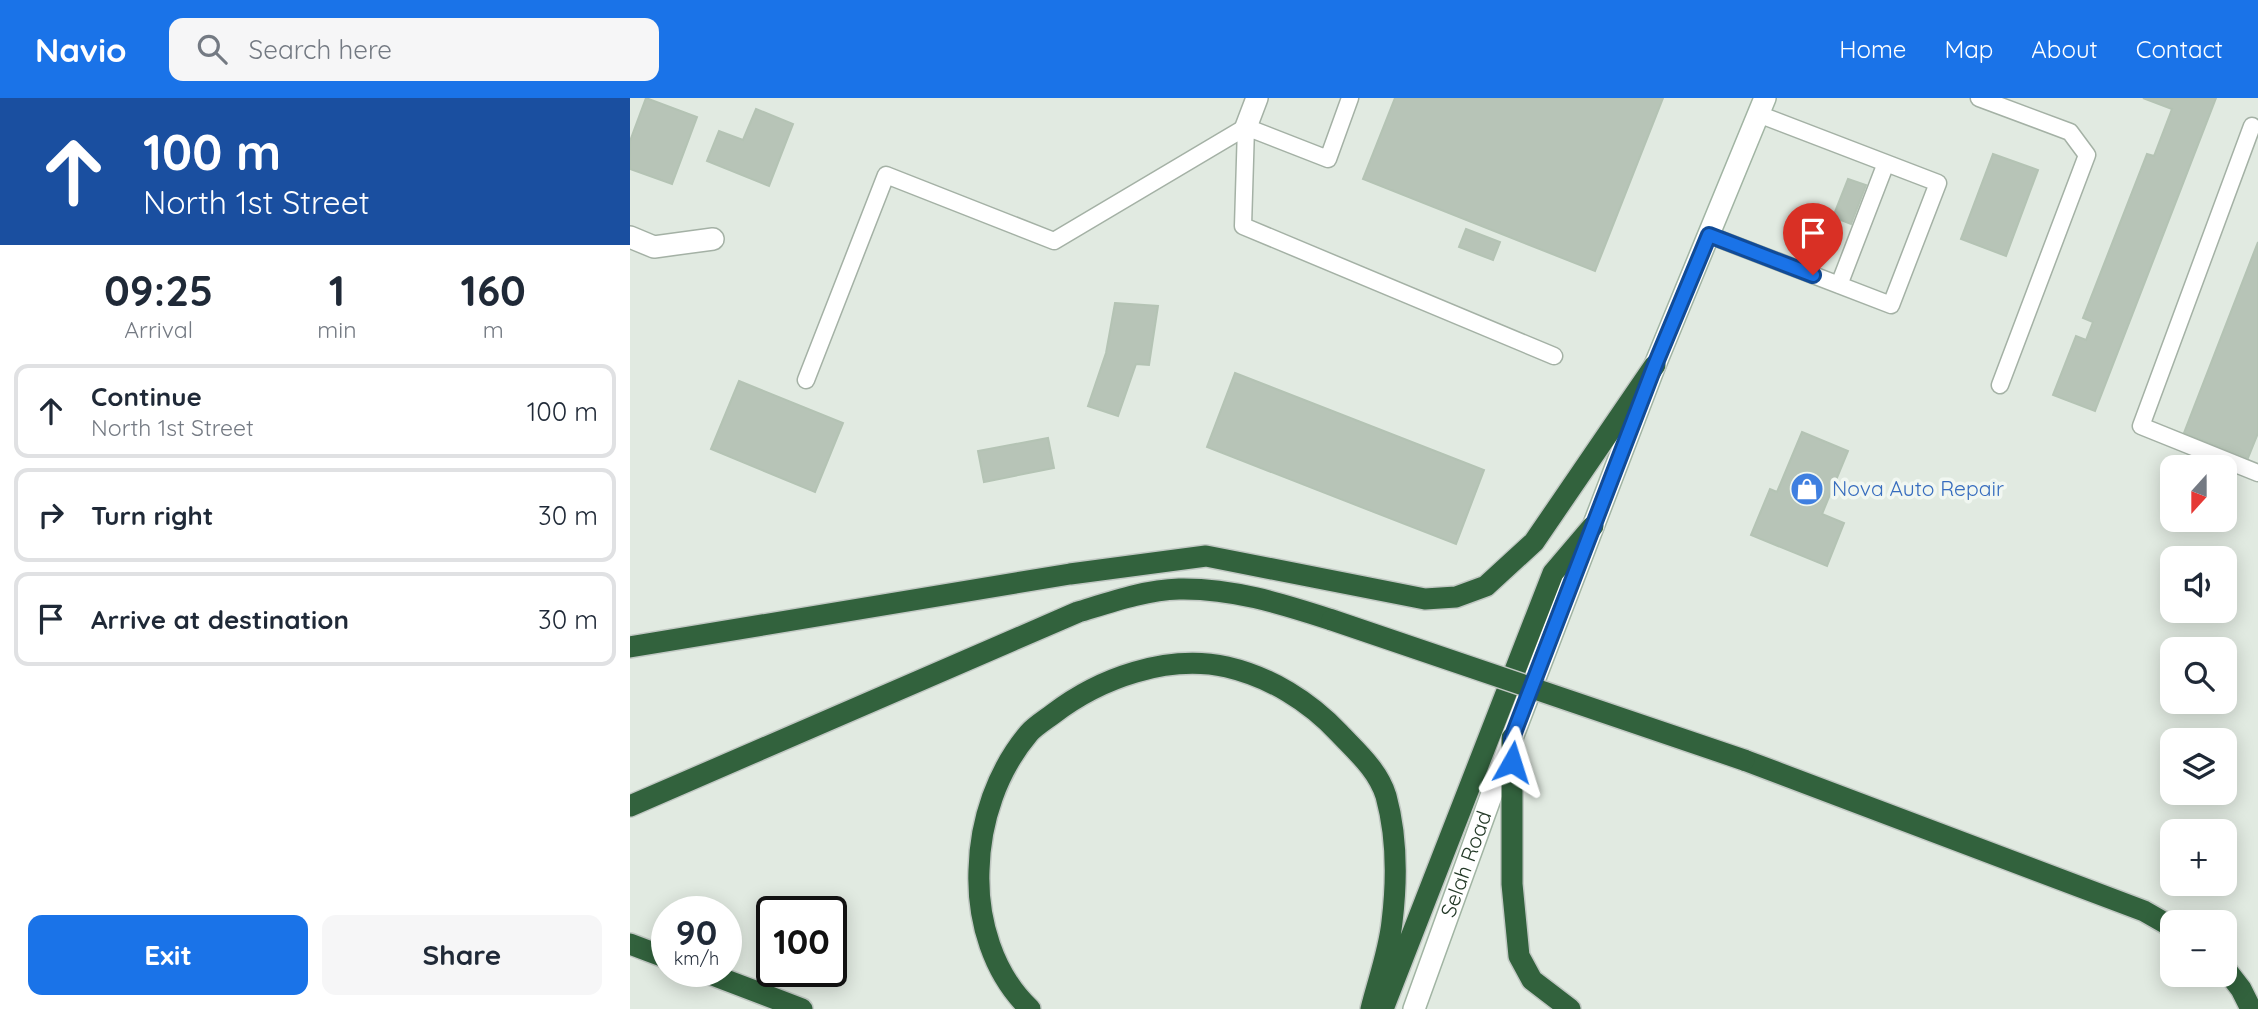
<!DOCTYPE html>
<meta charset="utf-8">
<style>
body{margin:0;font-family:Quicksand,sans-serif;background:#f6f6f7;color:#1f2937;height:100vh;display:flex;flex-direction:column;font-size:26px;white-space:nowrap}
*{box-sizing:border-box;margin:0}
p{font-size:23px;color:#747a83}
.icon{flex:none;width:38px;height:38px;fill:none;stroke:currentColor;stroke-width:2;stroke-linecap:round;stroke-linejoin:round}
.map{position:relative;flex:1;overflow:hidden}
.drawer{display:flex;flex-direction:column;background:#fff;width:630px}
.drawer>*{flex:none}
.top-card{background:#1a4fa0;color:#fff;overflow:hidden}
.needle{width:46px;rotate:201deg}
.controls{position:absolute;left:1530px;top:357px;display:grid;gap:14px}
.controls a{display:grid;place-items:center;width:77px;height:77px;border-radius:14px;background:#fff;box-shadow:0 4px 18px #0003;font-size:35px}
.speed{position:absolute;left:21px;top:798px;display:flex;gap:14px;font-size:35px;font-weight:700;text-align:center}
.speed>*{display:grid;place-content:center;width:91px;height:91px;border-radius:50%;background:#fff;box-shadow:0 4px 18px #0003;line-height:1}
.speed small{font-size:18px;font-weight:400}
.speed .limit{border:4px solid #111;border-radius:10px;background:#fff;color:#111}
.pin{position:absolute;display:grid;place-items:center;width:60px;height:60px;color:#fff;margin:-72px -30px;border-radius:50% 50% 50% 0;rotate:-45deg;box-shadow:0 0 7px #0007}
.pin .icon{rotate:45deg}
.me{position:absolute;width:77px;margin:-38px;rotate:6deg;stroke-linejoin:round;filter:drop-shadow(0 0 5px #0008)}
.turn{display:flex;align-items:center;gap:24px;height:147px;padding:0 28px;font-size:32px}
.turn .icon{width:91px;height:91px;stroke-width:2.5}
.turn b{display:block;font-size:49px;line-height:60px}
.eta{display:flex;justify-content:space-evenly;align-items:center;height:119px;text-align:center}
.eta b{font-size:42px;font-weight:700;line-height:49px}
.cta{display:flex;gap:14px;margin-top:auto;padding:14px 28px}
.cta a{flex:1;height:80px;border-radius:14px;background:#1a73e8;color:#fff;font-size:28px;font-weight:700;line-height:80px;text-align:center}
.cta a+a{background:#f6f6f7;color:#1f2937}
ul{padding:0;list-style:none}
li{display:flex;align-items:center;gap:21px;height:94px;margin:0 14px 10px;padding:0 14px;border:4px solid #e0e1e3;border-radius:14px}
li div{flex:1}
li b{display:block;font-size:26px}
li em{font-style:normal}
header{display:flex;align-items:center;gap:42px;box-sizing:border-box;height:98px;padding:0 35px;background:#1a73e8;color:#fff}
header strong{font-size:33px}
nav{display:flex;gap:38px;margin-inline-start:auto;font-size:24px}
.search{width:490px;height:63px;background:#f6f6f7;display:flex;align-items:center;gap:18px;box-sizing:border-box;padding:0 24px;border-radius:14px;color:#747a83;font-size:26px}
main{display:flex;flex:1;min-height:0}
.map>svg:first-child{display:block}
</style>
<header>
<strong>Navio</strong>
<div class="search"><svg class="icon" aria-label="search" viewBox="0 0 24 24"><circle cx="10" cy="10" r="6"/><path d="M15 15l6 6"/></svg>Search here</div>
<nav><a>Home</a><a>Map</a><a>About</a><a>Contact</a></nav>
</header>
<main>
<section class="drawer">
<div class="top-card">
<div class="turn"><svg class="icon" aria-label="ahead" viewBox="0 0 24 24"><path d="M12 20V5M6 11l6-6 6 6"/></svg><div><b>100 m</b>North 1st Street</div></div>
</div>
<div class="eta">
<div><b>09:25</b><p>Arrival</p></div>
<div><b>1</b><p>min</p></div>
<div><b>160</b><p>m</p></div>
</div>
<ul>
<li><svg class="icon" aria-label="ahead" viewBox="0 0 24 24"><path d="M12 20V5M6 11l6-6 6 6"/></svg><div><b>Continue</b><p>North 1st Street</p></div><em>100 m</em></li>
<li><svg class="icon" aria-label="right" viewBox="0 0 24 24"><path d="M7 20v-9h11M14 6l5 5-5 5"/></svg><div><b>Turn right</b></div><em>30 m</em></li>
<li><svg class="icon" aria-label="arrive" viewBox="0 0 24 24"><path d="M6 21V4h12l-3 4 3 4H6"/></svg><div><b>Arrive at destination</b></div><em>30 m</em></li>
</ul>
<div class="cta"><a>Exit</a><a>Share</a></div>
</section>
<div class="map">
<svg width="1628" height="911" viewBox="0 0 1628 911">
<rect width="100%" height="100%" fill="#e1eae1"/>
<!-- building -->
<path fill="#b7c4b7" stroke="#b4c3b4" stroke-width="2" d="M16,0L67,19L42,86L0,71V43Z
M765,0H1033L965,173L733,81Z
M1513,0H1586L1465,313L1423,297L1446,238L1456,242L1463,224L1453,220L1517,56L1524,58L1542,11Z
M126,11L163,26L139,88L77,63L89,33L113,42Z
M1363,56L1408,72L1376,158L1331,141Z
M1218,81L1236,87L1221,126L1203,119Z
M836,131L870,144L863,162L829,149Z
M1628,144V335L1618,360L1554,335Z
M485,205L528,208L519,267L506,266L488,318L458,308L476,255Z
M605,275L854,372L826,446L577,349Z
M109,283L213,325L185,394L81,351Z
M1172,334L1218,353L1192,416L1214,425L1197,468L1121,437L1140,391L1147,394Z
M418,340L424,370L354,384L348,353Z"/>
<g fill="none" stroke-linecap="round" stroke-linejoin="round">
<defs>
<path id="lane" d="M1349,0L1440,34L1457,57L1370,287
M1622,28L1511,328L1628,375
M616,29L698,61L720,0
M1079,137L1261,207L1308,85L1128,16
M1209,187L1256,65
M176,282L256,77L424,143L616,29L613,128L924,258"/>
<path id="street" d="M616,29L627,0
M0,139L24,149L83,141"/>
<g id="secondary">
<path id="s1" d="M784,911L882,640L1025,267L1135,0"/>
</g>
<path id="highway" d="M0,549L440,476L576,458L795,501L826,499L856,488L904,444L1025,267
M882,640V786L889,858L902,882L940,911
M1114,662L1514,813L1542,829
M0,708L448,514C481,504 515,492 549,491C603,490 652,506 702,522
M0,846L37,860
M1594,869L1611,891L1621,911
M72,873L172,911
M400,911C363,876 347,822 349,772C350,723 367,673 399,635C405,628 415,622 423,616C470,580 537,556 597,569C640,579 679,603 709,635C727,654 748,672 756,698C767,738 767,783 762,824C759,853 748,883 741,911
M753,911L923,475L963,428"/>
</defs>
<!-- lane casing -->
<use href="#lane" stroke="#a4b1a5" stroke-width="19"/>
<!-- street casing -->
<use href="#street" stroke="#a4b1a5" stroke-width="24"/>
<!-- secondary casing -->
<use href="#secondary" stroke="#a1b4a3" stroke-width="24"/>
<!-- highway casing -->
<use href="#highway" stroke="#c1c8c3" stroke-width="24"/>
<!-- lane -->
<use href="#lane" stroke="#fff" stroke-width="16"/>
<!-- street -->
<use href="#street" stroke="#fff" stroke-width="21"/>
<!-- secondary -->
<use href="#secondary" stroke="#fff" stroke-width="21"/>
<!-- highway -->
<use href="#highway" stroke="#32623d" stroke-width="21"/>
<defs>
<path id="highway-bridge" d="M702,522L1114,662"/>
</defs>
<!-- highway-bridge casing -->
<use href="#highway-bridge" stroke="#c1c8c3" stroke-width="24" stroke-linecap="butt"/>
<!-- highway-bridge -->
<use href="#highway-bridge" stroke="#32623d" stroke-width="21"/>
</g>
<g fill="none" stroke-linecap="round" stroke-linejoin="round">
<defs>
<path id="route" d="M882,664V640L1025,267L1079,137L1183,177"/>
</defs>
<!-- route casing -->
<use href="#route" stroke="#114b97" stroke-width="18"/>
<!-- route -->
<use href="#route" stroke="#1a73e8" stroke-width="12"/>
</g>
<!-- icons -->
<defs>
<symbol id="shop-disc" viewBox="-11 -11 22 22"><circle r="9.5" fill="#3f7fe0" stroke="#f1f7f1"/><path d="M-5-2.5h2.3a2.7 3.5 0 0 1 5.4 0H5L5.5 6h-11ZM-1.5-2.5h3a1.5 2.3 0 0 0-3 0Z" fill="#fff"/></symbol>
</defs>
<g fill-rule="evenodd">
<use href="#shop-disc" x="1158" y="372" width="38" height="38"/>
</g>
<g text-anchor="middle" stroke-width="7" stroke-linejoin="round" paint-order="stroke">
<!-- shop labels -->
<g font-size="21" fill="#366cbe" stroke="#f1f7f1" text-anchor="start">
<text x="1202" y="398">Nova Auto Repair</text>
</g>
<!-- street labels -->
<g font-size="21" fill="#233927" stroke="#f1f7f1">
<text dy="7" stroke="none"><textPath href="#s1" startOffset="154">Selah Road</textPath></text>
</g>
</g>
</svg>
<div class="controls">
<a><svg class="needle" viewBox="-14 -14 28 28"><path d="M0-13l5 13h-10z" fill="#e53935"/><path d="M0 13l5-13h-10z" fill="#747a83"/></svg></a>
<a><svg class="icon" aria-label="sound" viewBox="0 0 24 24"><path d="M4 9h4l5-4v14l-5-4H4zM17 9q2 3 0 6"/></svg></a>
<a><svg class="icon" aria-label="search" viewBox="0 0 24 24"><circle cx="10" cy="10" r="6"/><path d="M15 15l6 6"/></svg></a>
<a><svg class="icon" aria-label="layers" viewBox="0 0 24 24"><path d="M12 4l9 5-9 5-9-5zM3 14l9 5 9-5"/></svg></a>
<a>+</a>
<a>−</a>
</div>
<div class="speed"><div>90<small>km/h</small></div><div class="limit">100</div></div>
<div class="pin" style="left:1183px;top:177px;background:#d93025"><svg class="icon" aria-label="arrive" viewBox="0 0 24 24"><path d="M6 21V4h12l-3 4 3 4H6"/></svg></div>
<svg class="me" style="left:882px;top:664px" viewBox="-20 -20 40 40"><path d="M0-17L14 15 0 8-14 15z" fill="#1a73e8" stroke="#fff" stroke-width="4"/></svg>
</div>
</main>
